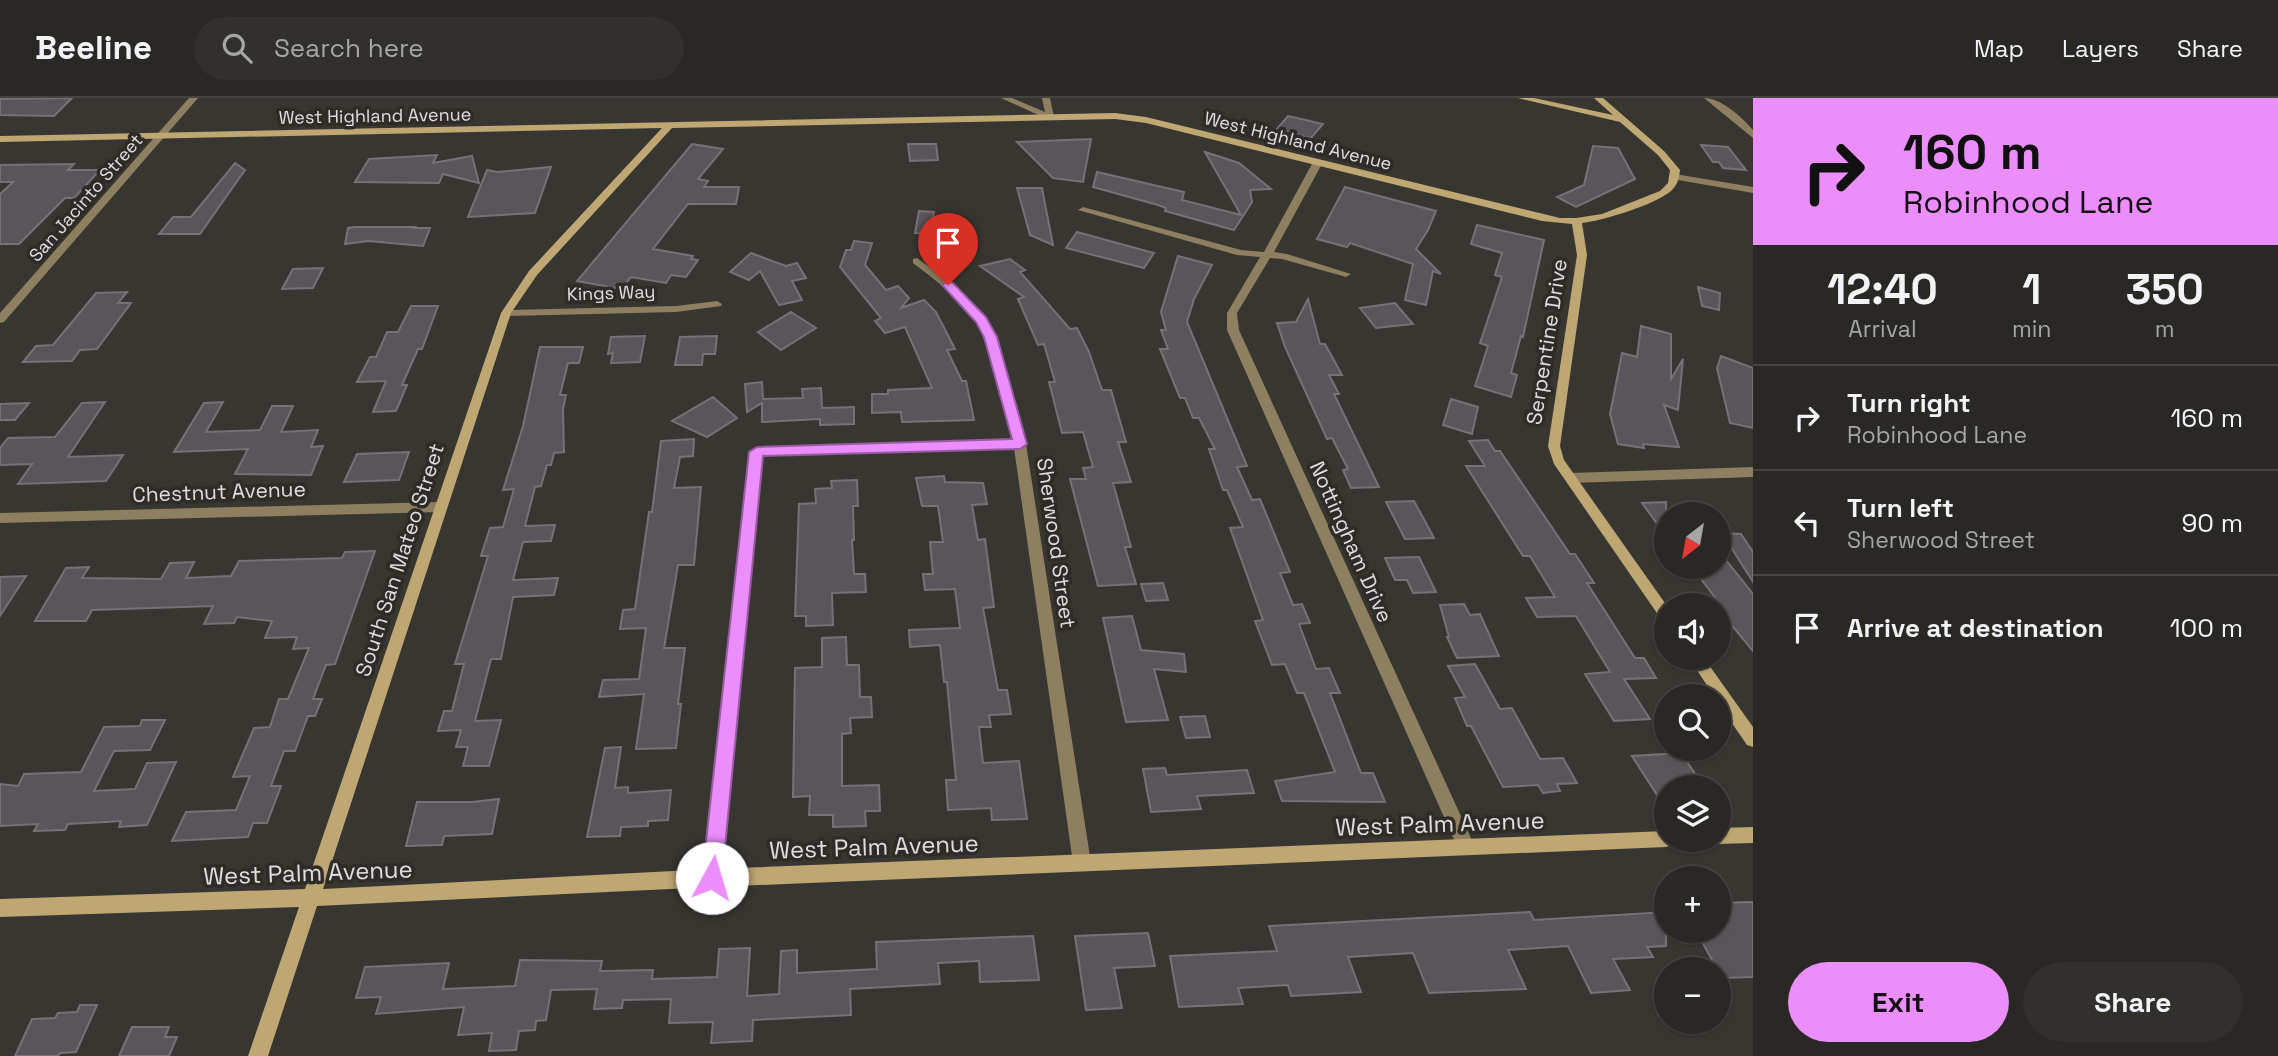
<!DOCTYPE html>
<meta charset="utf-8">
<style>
body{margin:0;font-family:"Space Grotesk",sans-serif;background:#32302c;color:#f1f3f6;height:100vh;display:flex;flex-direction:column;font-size:26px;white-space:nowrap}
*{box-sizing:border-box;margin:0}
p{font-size:23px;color:#a5a6a6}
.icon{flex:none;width:38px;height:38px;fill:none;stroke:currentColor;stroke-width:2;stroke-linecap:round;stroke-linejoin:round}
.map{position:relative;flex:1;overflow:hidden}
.panel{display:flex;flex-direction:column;background:#2a2824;width:525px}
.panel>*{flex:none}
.guide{background:#eb8dfb;color:#111;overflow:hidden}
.needle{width:46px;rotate:211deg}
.controls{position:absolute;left:1654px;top:404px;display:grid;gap:14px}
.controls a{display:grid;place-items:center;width:77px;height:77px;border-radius:50%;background:#2a2824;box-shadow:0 2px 5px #0004,0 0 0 2px #464441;font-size:35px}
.pin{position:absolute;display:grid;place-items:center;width:60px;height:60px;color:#fff;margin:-72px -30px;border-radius:50% 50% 50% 0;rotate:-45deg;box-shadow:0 0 7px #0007}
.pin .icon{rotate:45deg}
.me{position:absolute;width:77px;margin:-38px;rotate:6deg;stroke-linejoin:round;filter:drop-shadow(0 0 5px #0008)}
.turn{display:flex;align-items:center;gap:24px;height:147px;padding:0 35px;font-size:32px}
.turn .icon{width:91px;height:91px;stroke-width:2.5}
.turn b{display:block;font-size:49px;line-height:60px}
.eta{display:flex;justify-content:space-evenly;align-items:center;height:119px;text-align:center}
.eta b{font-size:42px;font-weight:700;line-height:49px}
.primary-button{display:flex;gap:14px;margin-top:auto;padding:14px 35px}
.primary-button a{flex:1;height:80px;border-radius:42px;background:#eb8dfb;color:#111;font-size:28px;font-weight:700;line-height:80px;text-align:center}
.primary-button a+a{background:#32302c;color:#f1f3f6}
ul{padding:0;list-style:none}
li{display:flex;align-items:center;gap:21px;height:105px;padding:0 35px;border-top:2px solid #464441}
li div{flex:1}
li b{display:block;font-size:26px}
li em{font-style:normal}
header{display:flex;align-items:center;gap:42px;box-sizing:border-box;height:98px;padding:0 35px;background:#2a2824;border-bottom:2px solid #464441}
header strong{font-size:33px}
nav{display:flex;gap:38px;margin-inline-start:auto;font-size:24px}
.search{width:490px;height:63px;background:#32302c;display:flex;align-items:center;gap:18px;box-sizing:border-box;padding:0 24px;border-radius:38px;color:#a5a6a6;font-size:26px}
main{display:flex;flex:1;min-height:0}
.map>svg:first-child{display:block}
</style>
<header>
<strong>Beeline</strong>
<div class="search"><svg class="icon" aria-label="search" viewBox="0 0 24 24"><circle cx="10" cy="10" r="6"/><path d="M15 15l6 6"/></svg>Search here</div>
<nav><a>Map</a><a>Layers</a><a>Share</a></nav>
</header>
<main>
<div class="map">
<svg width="1753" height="958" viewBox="0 0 1753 958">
<rect width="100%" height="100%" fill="#383630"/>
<!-- building -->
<path fill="#59555a" stroke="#767177" stroke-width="2" d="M72,0L54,18L0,17V1Z
M1288,18L1323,26L1311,40L1276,32Z
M1091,41L1083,84L1053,80L1017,44Z
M692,46L723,51L698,81L708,83L704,89H739L736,106H688L653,151L693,158L691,161L698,162L686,179L671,177L666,185L631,179L621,191L577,183Z
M908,46H936L938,62L910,63Z
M1701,47L1728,49L1746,72L1723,70L1719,64H1713Z
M1593,48L1618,50L1635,81L1576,109L1557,99L1584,87Z
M1205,54L1239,65L1271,91L1250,92L1252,104L1234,132L1165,113L1166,110L1158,107L1093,89L1097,74L1184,94L1182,102L1241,117Z
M437,57L433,65L472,58L479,85L443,76L439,85L355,84L369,61Z
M235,65L245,72L200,136H159L173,119H191Z
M74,66L68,72H100L74,100H65L19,146H0V96L13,84H0V67Z
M551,69L535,115L468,119L487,72L497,74Z
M1345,89L1436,113L1428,132L1416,151L1441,176L1433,173L1426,207L1405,202L1413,166L1350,145L1347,149L1317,141Z
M1017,90H1042L1053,147L1030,137Z
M919,113L934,114L931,136L915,135Z
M1477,127L1544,142L1523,239L1521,238L1511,275L1517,277L1511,299L1475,288L1488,248L1480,245L1502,179L1495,177L1502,155L1471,146Z
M355,129H415L414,130H430L423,148L368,143L345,146L348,130Z
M1077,134L1154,155L1144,170L1066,150Z
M854,143L872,145L865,167L886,192L898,188L909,200L901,210L924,202L936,214L955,251L947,252L962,283H966L974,322L902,324L901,314L872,315V296H888V292L932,290L905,229L885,235L875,223L881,220L840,169L846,152H851Z
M751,155L786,168L797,165L806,180L792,183L802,202L779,207L760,173L749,182L730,174Z
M1178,158L1212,167L1194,201L1187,224L1247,368L1237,369L1252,402L1260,401L1290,474L1280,475L1293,507L1302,506L1310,525L1299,526L1316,571L1329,570L1340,595H1330L1361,675H1373L1385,704L1282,703L1275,683L1335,674L1304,595H1297L1285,566L1272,567L1255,523L1263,522L1230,430L1243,429L1227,392H1223L1209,351H1215L1199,320H1193L1185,300H1180L1160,251H1168L1161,232H1166L1161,214Z
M1010,161L1025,172L1020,174L1070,231L1077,230L1089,254L1102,292H1111L1126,344H1118L1131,384L1113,385L1131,449H1125L1136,486L1098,488L1070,381H1086L1083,370L1093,369L1083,334L1062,335L1049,284H1055L1044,246L1038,247L1018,201L1024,199L980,168Z
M323,170L313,190L282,191L293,171Z
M1698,189L1720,195L1719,212L1702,208Z
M127,194L118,205H131L97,251L80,252L72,263L23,264L36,248L53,247L96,195Z
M1308,201L1320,246H1325L1342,277H1329L1339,296H1334L1379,389L1351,390L1343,372L1348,371L1332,340L1327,341L1285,249L1277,225L1296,224Z
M1395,205L1413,226L1376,230L1360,210Z
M411,208H438L422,251H418L402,287H407L396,313L373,314L386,283L357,284L370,259H376L387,234H398Z
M791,214L816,230L781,252L758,234Z
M1641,228L1671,236V281L1683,261L1678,312L1664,307L1679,349L1643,346L1644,350L1618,346L1610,316L1622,255L1637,259Z
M645,238L640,264L611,265L613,255L608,256L611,239Z
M717,238L715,256H703L702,267H675L680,239Z
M540,249H583L579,265H568L560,297H566L563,311L564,354L554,355L551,367H547L541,388L535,389L525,428L555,427L551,443L523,444L513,482L558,480L554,497L513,499L501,561H491L475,623L501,622L489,668H463L468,649H456L461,632L438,633L444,613H452L464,566H455L488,458H481L490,430L503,429L514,391L503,392L523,328Z
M1721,258L1753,270V330L1730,325L1717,270Z
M762,284L763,301L803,300L802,291L821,290L822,310L854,309V326L820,327V321L762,324V305L747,314L745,286Z
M713,299L737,320L707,339L672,323Z
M1451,301L1478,309L1472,336L1443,327Z
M105,304L68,359L123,357L106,383L18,386L32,366L0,367V350L8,340L55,339L82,305Z
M223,304L206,334L260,332L272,308H293L281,334L318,332L311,349L323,348L311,377L235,376L248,351L174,354L204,305Z
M29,305L15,322H0V306Z
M694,341L693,358L680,359L674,390L701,389L694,467H678L664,550H685L678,606H681L676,650L636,651L644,596L599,599L603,582L639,581L646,530L620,531L623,512L635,511L649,414H652L661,343Z
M1488,342L1495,353H1500L1570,456H1575L1594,485H1587L1635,560H1644L1656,580L1624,581L1650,621L1614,623L1585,576L1610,574L1576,518L1537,519L1526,500L1555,499L1530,458H1523L1466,368H1485L1469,343Z
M409,354L399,382L344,384L357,356Z
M944,378L945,384L983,385L987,406L972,407L978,442L985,441L994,509L983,510L998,592H1007L1011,616L989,617L991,629H979L983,665L1019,663L1027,721L992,722L991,710L948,712L946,682H956L947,584H944L940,547L910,549L909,532L960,530L955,491L925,492L923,476H933L930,444H943L938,408H922L916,380Z
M857,382L858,408H853L854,442H852L854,476H865L866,494L832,495L833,527L806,528V518H795L799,406L816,405L815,391L832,390L831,383Z
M1414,403L1434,440L1405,441L1386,404Z
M1666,404V438L1642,405Z
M1722,435L1741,436L1753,454V484Z
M1718,452L1753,496V553L1724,518H1729L1692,469H1718Z
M375,453L335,566L326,567L313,601H322L315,618H308L295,653H284L271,688H281L267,725H253L248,739L172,743L186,714L236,712L250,678L233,679L254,630L270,629L279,601H288L309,550L293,551L297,539L265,540L272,523L237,519L234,525L204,526L213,508L92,512L86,523H35L66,470L89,469L82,480L161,481L170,465L194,464L186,480L231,478L239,463L342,460L345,454Z
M1419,459L1436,494L1413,495L1407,482H1395L1385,460Z
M26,478L0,518V479Z
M1163,485L1168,502L1146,503L1141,486Z
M1464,506L1470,517L1480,516L1499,558L1457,560L1447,539H1449L1440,507Z
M1132,518L1141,552L1184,556L1186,574L1154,571L1168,622L1126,624L1103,520Z
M846,539L847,567H859L860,599H871L872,619L850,620L851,635L842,636V688L879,687L880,713H865L866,728L833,729V717H809L810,698L793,699L795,570L822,569V540Z
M1475,566L1500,611L1512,610L1540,661L1563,660L1577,685L1557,686L1560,693L1543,695L1538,687L1503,689L1471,628H1467L1455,600L1465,599L1448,568Z
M1205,618L1210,639L1186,640L1180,619Z
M142,622H165L150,652L114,653L94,693L135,691L147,665L176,664L147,727L119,729L121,723L105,724L68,726L65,732L34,733L38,726L0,728V686L18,688L24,676L81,674L104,629L140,628Z
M621,649L615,690L628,689V695L671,692L668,722L648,723V728L621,729L620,738L587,739L605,650Z
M1681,655L1698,680L1682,681L1688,690H1666V711L1632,658Z
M1165,670L1167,677L1247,672L1254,695L1197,698L1201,711L1151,714L1143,671Z
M499,701L492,736L444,738L442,747L406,748L417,704H472Z
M1753,804V879L1722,880L1696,833H1718V805Z
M1530,814L1534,822L1666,814V848L1647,849L1653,859L1613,861L1630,892L1591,895L1568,848L1508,852L1526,891L1429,895L1413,855L1348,859L1361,894L1291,898L1288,887L1238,890L1243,906L1179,909L1170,858L1277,853L1269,828Z
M1148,835L1155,868L1114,870L1122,910L1086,912L1075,838Z
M1033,838L1039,882L980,884L979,863L938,865L940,886L850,891L851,917L753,922L752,943L711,945L713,924L669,925L671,901L623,902L622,910L594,911L597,891L551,892L546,922L536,923L535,932L519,933L516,952L489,953L492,935L458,937L464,909L376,916L381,899L356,900L365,869L449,865L443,891L515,888L520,862L602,863L600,873L653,872L652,881L717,879L719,851L750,850L747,898L779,896L781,853L797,852V875L877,871L876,844Z
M80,907H97L76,954L60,955L58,958H15L32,921L55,920L58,915L77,914Z
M132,929H169L165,939H177L169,958H119Z"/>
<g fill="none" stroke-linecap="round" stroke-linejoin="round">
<!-- street -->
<path fill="#8d7f5f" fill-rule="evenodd" d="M189,0H198L4,224L0,225V215Z
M1001,0H1012L1045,14L1042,0H1050L1054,19L1047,21Z
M1704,0C1721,0 1742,19 1753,32V40Z
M1318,61L1323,64L1274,154L1287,156L1351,176L1346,179L1282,161L1270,160L1237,215L1239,232L1475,749L1472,755L1466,757L1460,755L1227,232V215L1260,159L1237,157L1078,112L1083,109L1241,152L1264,154L1313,64Z
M1675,76L1753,89V95L1672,81L1670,79Z
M917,160L952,185L986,220L997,239L1026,346L1091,765L1088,771L1082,773L1076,771L1073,765L1014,350L763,357L721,780L718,786L712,789L706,786L703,780L753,350L1013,342L985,239C969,208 941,186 913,165V161Z
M717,203L722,206L721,208L676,214L506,218L501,215L506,212L676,208Z
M1753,369V379L1571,385L1565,380L1571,375Z
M439,404L446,409L439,414L0,425V415Z"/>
<!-- secondary -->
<path fill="#bfa774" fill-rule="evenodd" d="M1518,0H1534L1613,17L1594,0H1603L1664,53L1680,72C1679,80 1678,86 1672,92C1658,106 1602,123 1582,125L1587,157L1560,348L1564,362L1667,508L1666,523L1661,521L1554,366L1548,348L1577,157L1572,126L1542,123L1146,25L1115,21L672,30L537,177L511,215L323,791L712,771L1666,733V742H1674L1672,747L1666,749L712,789L317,808L268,958H248L299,809L0,819V801L305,791L501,215L529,173L662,30L0,44V38L1115,15L1146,19L1560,120H1576L1602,116L1660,93L1668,85L1670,72L1658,57L1620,24Z
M1689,560H1704L1753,629V649L1747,647L1718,605V598H1714Z
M1753,729V745L1718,746L1711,742H1718V730Z"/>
</g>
<!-- route -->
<path fill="#eb8dfb" stroke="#995ca3" stroke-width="2" d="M948,183L953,185L986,219L997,239L1027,346L1020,351L763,358L722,780L719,787L712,790L704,787L702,780L749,354L757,349L1012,341L984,239L976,224L942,187Z"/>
<g text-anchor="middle" stroke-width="7" stroke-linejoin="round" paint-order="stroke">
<!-- far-street labels -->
<g font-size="18" fill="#e0dedb" stroke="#2e2c27">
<text transform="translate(375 18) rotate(-1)" y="6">West Highland Avenue</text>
<text transform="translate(1298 43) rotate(14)" y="6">West Highland Avenue</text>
<text transform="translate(86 100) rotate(-49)" y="6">San Jacinto Street</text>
<text transform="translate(611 195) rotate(-2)" y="6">Kings Way</text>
</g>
<!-- street labels -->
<g font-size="21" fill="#e0dedb" stroke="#2e2c27">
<text transform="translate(1547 244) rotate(-81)" y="7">Serpentine Drive</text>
<text transform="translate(219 394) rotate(-2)" y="7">Chestnut Avenue</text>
<text transform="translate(1351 444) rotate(66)" y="7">Nottingham Drive</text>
<text transform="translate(1056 445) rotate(82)" y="7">Sherwood Street</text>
<text transform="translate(400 462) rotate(-72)" y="7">South San Mateo Street</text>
</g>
<!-- near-street labels -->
<g font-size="24" fill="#e0dedb" stroke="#2e2c27">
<text transform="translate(1440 726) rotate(-2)" y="8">West Palm Avenue</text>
<text transform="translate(874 749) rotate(-2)" y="8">West Palm Avenue</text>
<text transform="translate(308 775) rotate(-2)" y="8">West Palm Avenue</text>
</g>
</g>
</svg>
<div class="controls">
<a><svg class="needle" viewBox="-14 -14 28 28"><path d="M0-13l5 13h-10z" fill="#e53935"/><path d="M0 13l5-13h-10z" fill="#a5a6a6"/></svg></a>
<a><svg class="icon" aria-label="sound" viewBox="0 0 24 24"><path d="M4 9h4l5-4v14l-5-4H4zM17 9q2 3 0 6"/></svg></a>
<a><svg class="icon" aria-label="search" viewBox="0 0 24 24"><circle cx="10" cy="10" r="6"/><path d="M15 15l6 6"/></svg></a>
<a><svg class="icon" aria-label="layers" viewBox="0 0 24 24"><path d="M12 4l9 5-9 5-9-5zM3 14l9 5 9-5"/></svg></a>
<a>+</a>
<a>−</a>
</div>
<div class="pin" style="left:948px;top:187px;background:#d93025"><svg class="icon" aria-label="arrive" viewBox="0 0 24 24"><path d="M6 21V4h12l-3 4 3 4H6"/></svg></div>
<svg class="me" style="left:712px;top:780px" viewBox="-20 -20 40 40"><circle r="19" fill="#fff"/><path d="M0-13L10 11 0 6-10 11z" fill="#eb8dfb"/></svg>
</div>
<section class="panel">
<div class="guide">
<div class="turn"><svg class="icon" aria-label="right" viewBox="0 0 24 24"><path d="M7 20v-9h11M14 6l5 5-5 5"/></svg><div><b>160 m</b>Robinhood Lane</div></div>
</div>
<div class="eta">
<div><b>12:40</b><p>Arrival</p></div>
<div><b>1</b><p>min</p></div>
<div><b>350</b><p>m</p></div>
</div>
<ul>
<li><svg class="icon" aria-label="right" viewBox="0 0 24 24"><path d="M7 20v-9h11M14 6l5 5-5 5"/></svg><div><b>Turn right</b><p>Robinhood Lane</p></div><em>160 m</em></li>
<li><svg class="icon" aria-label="left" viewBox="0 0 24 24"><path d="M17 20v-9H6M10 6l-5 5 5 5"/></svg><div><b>Turn left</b><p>Sherwood Street</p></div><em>90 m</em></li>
<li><svg class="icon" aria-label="arrive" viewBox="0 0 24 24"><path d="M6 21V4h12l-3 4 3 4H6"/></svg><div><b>Arrive at destination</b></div><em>100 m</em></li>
</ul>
<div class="primary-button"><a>Exit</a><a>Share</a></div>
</section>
</main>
